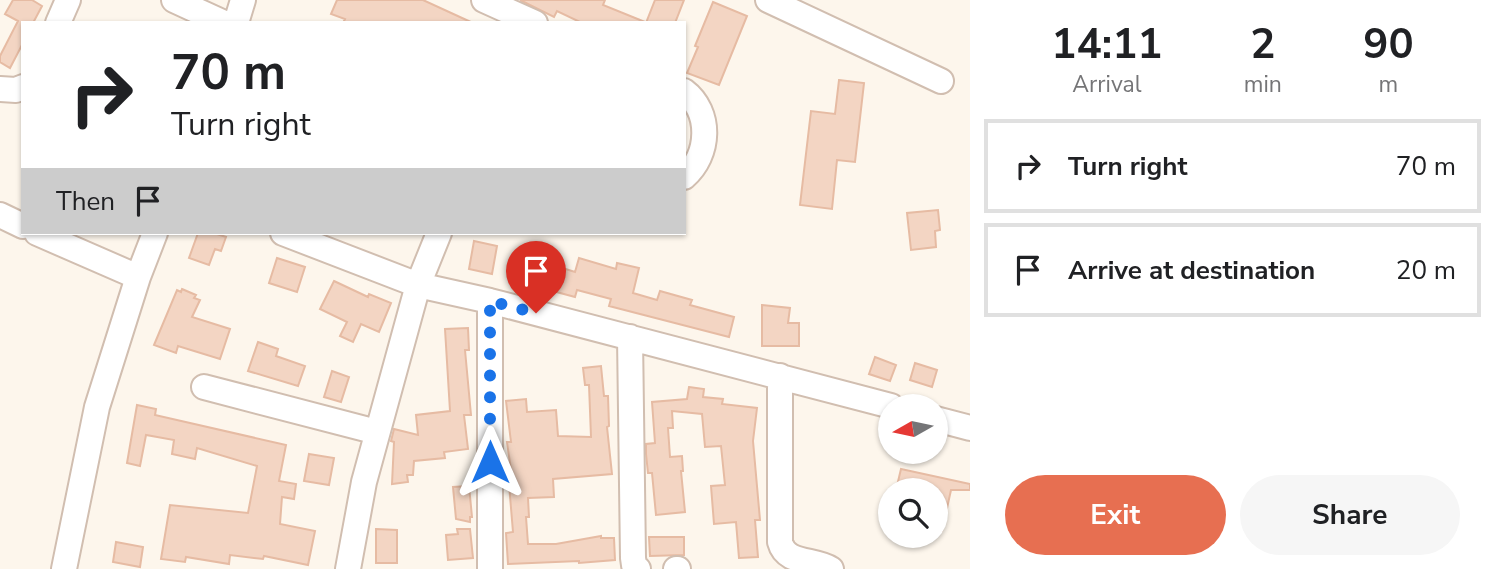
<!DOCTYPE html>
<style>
body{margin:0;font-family:"Nunito Sans",sans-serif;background:#f6f6f6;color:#202124;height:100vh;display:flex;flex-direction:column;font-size:26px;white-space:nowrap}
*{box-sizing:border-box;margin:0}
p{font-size:23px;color:#757577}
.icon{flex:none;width:38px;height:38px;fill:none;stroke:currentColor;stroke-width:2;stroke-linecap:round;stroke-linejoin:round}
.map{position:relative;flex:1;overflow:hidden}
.details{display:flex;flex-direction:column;background:#fff;width:525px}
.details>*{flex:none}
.top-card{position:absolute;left:21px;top:21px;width:665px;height:214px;border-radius:0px;box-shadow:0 2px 5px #0004;background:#fff;color:#202124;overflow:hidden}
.needle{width:46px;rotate:261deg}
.fabs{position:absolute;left:878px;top:394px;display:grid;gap:14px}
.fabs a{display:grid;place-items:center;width:70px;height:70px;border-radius:50%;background:#fff;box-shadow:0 2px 5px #0004;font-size:35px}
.pin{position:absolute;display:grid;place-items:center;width:60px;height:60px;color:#fff;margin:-72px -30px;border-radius:50% 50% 50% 0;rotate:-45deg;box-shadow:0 0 7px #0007}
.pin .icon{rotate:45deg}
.me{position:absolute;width:77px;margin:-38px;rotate:0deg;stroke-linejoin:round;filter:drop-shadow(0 0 5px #0008)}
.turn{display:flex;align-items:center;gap:24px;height:147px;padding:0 35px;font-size:32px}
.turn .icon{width:91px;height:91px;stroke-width:2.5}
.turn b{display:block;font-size:49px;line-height:60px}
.then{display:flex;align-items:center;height:66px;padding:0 35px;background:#0003;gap:14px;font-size:26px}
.eta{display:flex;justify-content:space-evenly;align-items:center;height:119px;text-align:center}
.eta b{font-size:42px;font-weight:700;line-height:49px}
.primary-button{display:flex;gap:14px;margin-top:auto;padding:14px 35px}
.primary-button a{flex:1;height:80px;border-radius:42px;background:#e76f51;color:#fff;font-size:28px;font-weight:700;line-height:80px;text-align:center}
.primary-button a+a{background:#f6f6f6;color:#202124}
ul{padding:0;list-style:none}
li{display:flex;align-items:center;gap:21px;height:94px;margin:0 14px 10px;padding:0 21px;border:4px solid #e0e0e0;border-radius:0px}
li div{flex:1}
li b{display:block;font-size:26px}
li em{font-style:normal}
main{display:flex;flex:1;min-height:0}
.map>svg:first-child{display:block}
</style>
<main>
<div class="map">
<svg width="970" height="569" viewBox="0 0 970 569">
<rect width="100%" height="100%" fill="#fdf6ec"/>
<!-- building -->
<path fill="#f3d5c3" stroke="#e6bba3" stroke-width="2" d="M13,0H32L42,6L33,23H23V43L10,68L0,62V56L18,21L5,14Z
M337,0H423L473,23H343L345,19L331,14Z
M520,0H605L603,5L645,22L582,23L557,11L554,17Z
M655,0H684L675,23H646Z
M713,2L747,16L719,85L687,73L698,47L695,46Z
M839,80L864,83L855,162L837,160L832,209L800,205L811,111L835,114Z
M938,210L940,230L935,231L936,247L911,250L907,213Z
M198,233H214L226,237L221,251L215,249L209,265L189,258Z
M474,241L497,246L492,274L469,269Z
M277,258L305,267L297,292L269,283Z
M531,258L575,272L579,258L616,269L617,263L639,268L633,293L657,300L660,291L692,300L690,305L734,317L729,337L609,306L611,299L577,290L575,297L523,283Z
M334,281L368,297L369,294L391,303L379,332L361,324L353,342L340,336L347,322L320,309Z
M182,289L196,295L194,298L200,300L192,317L230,329L220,359L178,346L176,353L154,345L177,290L181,292Z
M762,305L790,308L788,323H799V346H762Z
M468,328L469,350H465L471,415H464L468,449L444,452L445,458L414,461L413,475H407L408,482L392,484L394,442L391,441L394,429L418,435L416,415L450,411L445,329Z
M258,342L278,349L276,356L305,366L298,386L248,371Z
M875,357L896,365L890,381L869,374Z
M915,363L937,370L932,387L910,380Z
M601,366L604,396H608L609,426L607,427L612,474L553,479L554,497L528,498L529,517H526L528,544H556L601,536V538H614L615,560L579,563V561L508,564L506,533L513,532L509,484H513L507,442H511L506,401L526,399L527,412L556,410L558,436L591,437L589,385H585L583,368Z
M332,371L349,377L341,402L324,397Z
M689,387L704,389L703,397L723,399L722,404L757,408L753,441L760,520H755L758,557L739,558L736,522L714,524L711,486L725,485L721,446L705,447L702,414L672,411L673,428H668L670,457L682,456L683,471H681L685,512L656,515L652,473H648L646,454V444L655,443L652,402L687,399Z
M137,405L156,409L155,415L286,445L279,481L296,484L294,499L282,497L280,524L315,531L308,565L264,556L263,559L230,555L229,564L186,557L185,562L161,559L170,505L248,513L257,466L197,448L195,459L172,454L174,440L146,435L140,466L127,463Z
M309,454L334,458L329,485L304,481Z
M901,469L970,484V490H951L942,531H936V490H896Z
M469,486L472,517H470V522L456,519L453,487Z
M376,529L397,530V563H376Z
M457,529H470L473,558L448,560L446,535L458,534Z
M649,537H684V555L650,556Z
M116,542L143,547L140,567L113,562Z"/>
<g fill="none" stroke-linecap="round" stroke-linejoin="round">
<defs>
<path id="minor" d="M174,0L224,23
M484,0L535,23
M768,0L941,81
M58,23L68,0
M236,23L243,0
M0,89L16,90L23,87
M684,91C712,112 710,155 684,177
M0,215L23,226
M37,233L138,277
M283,233L418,285L490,301L891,406
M490,301V569
M630,337L633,558L634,565L638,569
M780,376V542C786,565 814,558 831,569
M204,387L377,432
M936,419L970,428
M64,569L97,407L138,277L155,233
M348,569L364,482L418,285L439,233
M676,569H678"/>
</defs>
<!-- minor casing -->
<use href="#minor" stroke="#d1beb0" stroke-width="28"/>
<!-- minor -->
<use href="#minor" stroke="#fff" stroke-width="24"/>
</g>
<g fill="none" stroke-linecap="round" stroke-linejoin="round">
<!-- route -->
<path stroke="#1a73e8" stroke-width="12" stroke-dasharray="0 21.6" d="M490,462V301L536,313"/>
</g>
</svg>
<div class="fabs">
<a><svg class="needle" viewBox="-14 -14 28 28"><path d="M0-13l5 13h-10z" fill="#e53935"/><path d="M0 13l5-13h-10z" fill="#757577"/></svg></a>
<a><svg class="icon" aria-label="search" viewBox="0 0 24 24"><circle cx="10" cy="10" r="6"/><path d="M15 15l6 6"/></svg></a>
</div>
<div class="pin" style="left:536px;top:313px;background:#d93025"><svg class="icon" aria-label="arrive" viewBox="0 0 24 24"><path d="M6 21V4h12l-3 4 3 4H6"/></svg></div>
<svg class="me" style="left:490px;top:462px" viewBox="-20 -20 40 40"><path d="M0-17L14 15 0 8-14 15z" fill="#1a73e8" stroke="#fff" stroke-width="4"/></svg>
<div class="top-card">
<div class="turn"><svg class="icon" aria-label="right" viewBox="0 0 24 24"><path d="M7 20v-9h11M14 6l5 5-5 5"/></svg><div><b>70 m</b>Turn right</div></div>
<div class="then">Then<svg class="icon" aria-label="arrive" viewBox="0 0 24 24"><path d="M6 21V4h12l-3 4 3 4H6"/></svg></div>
</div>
</div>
<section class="details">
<div class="eta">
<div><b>14:11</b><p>Arrival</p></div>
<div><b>2</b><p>min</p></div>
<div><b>90</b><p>m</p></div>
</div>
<ul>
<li><svg class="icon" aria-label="right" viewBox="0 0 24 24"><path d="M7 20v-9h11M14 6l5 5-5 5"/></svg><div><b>Turn right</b></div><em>70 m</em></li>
<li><svg class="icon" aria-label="arrive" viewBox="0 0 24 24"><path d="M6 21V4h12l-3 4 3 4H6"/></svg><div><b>Arrive at destination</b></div><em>20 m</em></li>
</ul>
<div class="primary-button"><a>Exit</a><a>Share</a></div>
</section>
</main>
